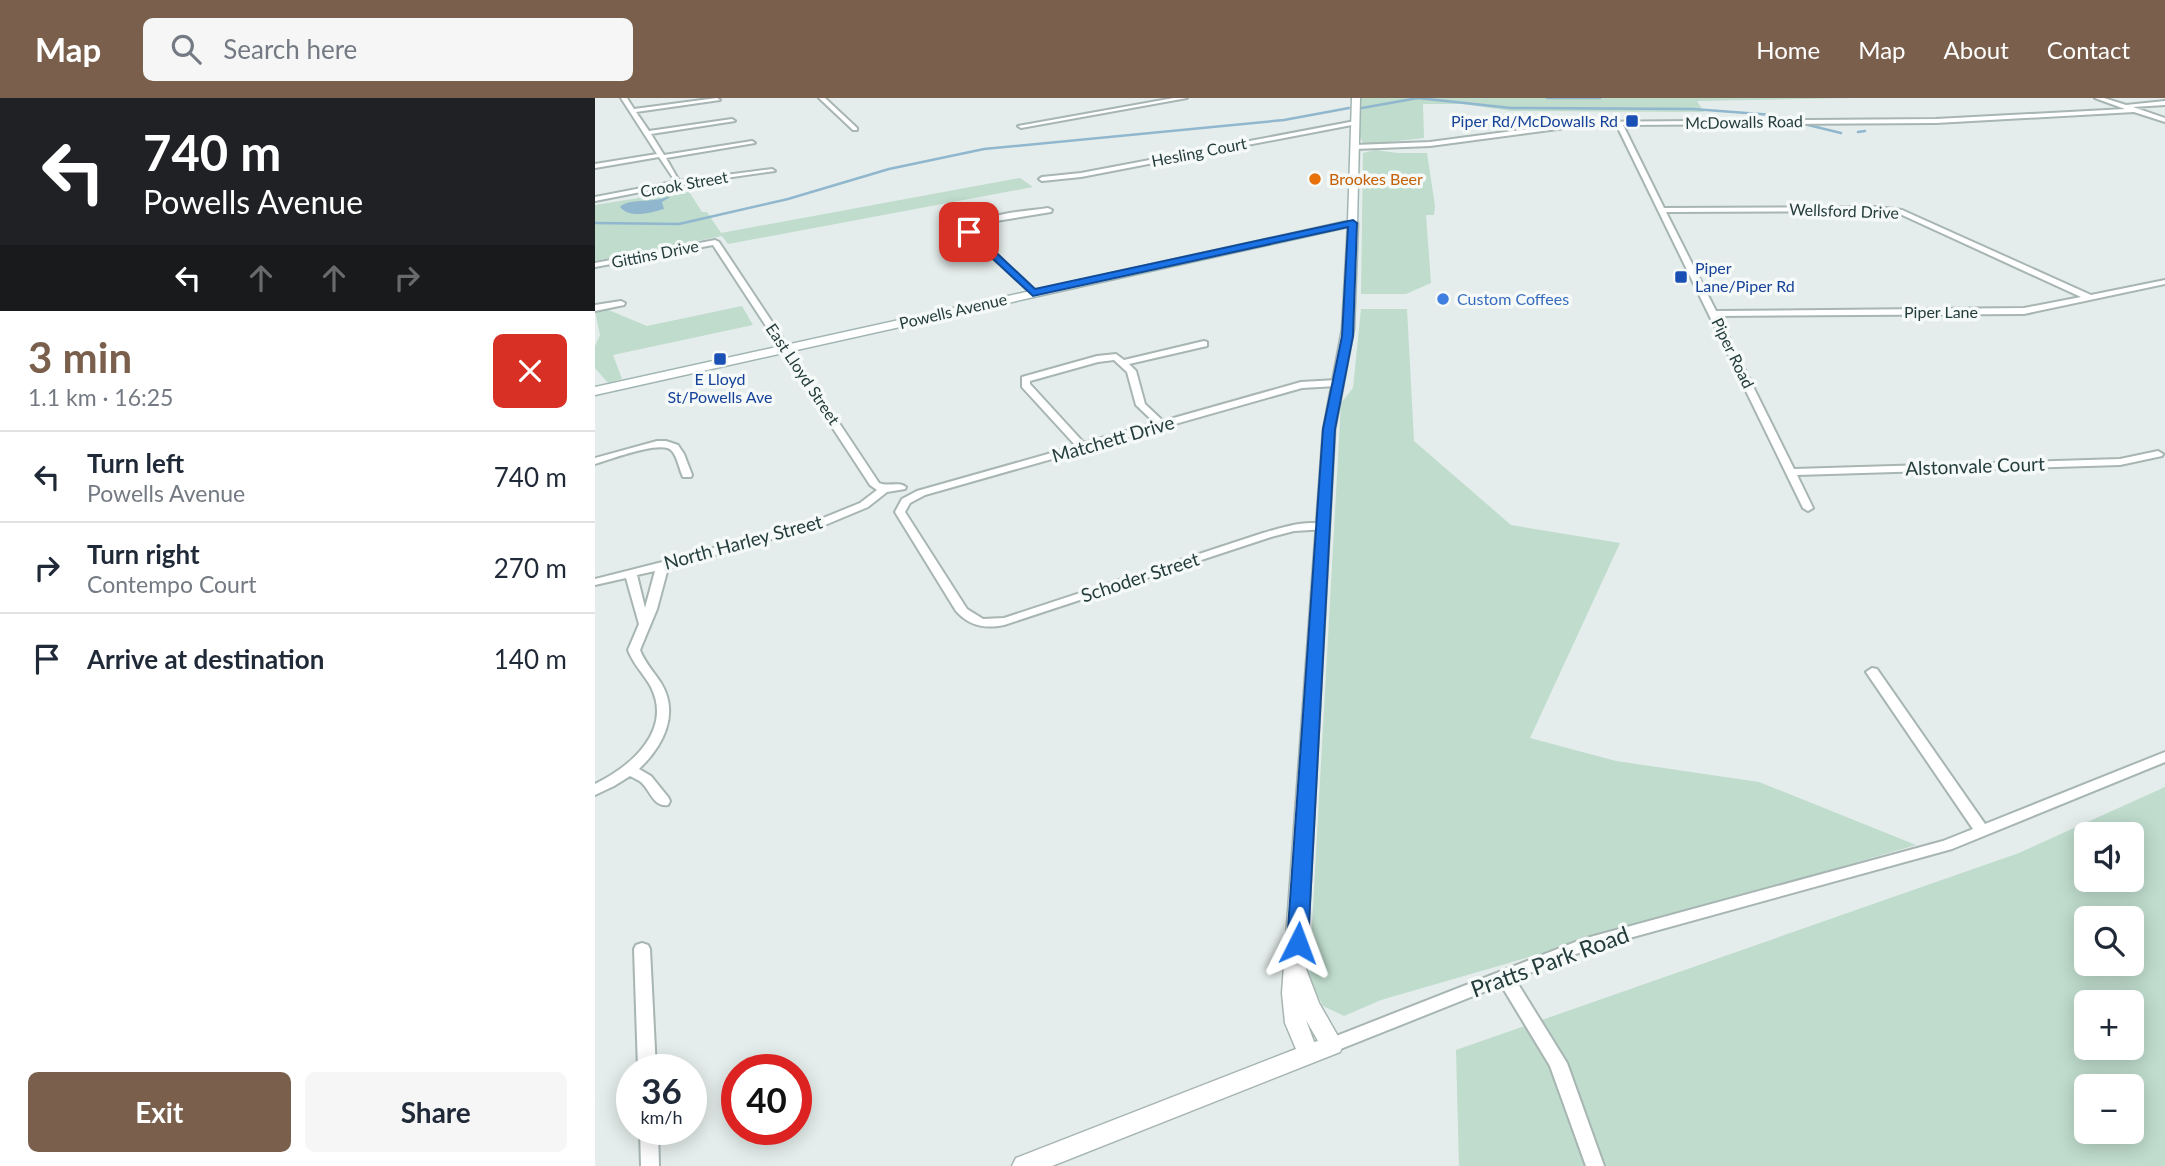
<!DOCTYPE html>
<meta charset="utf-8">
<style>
body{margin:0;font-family:Lato,sans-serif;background:#f6f6f7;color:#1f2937;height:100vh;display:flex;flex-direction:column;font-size:26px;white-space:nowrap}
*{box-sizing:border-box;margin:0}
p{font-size:23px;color:#747a83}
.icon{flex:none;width:38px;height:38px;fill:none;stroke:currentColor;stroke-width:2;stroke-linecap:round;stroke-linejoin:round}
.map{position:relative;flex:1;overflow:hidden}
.sheet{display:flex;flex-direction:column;background:#fff;width:595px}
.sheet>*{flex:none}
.top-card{background:#202124;color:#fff;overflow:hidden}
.buttons{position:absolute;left:1479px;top:724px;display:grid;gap:14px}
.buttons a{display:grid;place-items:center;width:70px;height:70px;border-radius:10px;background:#fff;box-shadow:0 4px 18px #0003;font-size:35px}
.speed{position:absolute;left:21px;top:956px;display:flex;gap:14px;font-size:35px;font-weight:700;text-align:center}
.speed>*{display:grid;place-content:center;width:91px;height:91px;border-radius:50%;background:#fff;box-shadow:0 4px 18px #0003;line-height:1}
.speed small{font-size:18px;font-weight:400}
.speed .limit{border:10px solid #d22;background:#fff;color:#111}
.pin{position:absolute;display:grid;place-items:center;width:60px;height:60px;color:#fff;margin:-30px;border-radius:14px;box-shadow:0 4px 10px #0006}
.me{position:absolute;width:77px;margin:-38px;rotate:3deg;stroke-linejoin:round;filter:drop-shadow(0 0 5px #0008)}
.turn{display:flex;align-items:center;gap:24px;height:147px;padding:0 28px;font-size:32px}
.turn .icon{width:91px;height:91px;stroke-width:2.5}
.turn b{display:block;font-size:49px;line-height:60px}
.lanes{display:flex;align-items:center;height:66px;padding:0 28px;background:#0003;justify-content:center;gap:35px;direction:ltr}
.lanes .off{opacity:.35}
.round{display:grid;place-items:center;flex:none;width:74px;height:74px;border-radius:10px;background:#f6f6f7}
.headline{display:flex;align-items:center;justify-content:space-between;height:119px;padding:0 28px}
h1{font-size:42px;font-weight:700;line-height:52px;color:#7a604c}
.action{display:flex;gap:14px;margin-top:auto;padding:14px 28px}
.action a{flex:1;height:80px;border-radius:10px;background:#7a604c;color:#fff;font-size:28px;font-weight:700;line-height:80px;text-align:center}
.action a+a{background:#f6f6f7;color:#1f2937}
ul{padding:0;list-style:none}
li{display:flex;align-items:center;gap:21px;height:91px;padding:0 28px;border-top:2px solid #e0e1e3}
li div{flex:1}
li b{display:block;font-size:26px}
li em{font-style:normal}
header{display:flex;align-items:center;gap:42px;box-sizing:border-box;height:98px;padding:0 35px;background:#7a604c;color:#fff}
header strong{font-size:33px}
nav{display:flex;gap:38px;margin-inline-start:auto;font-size:24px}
.search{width:490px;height:63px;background:#f6f6f7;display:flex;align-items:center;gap:18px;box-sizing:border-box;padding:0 24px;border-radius:10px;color:#747a83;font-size:26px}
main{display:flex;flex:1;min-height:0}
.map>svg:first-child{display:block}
</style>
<header>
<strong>Map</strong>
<div class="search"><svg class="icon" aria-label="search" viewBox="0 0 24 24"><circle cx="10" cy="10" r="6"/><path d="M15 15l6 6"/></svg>Search here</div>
<nav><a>Home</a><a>Map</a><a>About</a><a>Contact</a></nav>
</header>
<main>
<section class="sheet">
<div class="top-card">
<div class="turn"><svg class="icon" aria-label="left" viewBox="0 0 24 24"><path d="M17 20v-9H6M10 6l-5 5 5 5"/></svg><div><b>740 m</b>Powells Avenue</div></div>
<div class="lanes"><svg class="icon" aria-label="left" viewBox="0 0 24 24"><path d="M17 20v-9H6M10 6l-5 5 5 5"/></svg><svg class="icon off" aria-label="ahead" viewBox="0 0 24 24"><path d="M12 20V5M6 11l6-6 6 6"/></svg><svg class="icon off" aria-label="ahead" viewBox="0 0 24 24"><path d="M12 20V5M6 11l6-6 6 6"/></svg><svg class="icon off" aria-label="right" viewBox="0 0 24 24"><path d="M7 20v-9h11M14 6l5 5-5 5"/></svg></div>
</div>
<div class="headline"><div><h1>3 min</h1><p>1.1 km · 16:25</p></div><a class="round" style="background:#d93025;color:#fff"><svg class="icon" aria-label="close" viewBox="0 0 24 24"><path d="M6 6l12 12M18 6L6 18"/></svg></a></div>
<ul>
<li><svg class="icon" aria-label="left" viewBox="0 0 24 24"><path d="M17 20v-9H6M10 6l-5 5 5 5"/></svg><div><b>Turn left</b><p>Powells Avenue</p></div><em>740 m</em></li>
<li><svg class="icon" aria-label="right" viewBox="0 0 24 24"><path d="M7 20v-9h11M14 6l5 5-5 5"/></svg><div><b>Turn right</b><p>Contempo Court</p></div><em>270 m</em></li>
<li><svg class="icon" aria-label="arrive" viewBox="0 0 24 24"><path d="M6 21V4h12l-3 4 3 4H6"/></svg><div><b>Arrive at destination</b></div><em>140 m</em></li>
</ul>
<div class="action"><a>Exit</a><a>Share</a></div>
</section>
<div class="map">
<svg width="1570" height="1068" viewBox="0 0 1570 1068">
<rect width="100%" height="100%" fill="#e4edeb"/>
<!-- green -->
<path fill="#bfdccd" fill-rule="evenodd" d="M765,0H1260L1102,3L1109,14L916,13L868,6H828L829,40L776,46L768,45L764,36Z
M781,52L802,55H832L840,108L839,117H831L836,185L811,196H766L768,55Z
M425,80L438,89L133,146L127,138L0,163V107L93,92L107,114H112L126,135Z
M147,208L158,227L18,257L27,281L13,285L0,270V248L5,237L0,213L11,211L52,228Z
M766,211H812L819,343L916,427L1025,445L935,640L1021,663L1164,684L1321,747L786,902L749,918L728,908L714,881L746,305L758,290Z
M1570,689V1068H864L861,952L1424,755ZM1491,737H1536V782H1491ZM1491,821H1536V866H1491ZM1491,905H1536V950H1491ZM1491,989H1536V1034H1491Z"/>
<!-- water -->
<path fill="#90b7ce" d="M72,99H75L67,104L69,111C55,115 35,121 25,109C33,100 58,105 72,99Z"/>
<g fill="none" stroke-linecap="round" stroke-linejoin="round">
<!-- stream -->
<path stroke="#90b7ce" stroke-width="2.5" d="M952,0H1005
M767,10L823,0L916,10L1098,11L1178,17L1191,21
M1209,26L1246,35
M1263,34L1270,33
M0,125L84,126L193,101L294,71L389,51L689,22L754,10"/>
<defs>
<path id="minor" d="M26,0H32L39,11L122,0L125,2L41,14L54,33L137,21L140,23L56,36L69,57L157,43L160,45L71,60L84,83L177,71L180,73L81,87L0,103V99L78,84V80L64,59L0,70V66L62,56Z
M224,0H230L262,30V32H258Z
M579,0H592L426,30L423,28Z
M1500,0H1509L1531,7L1570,3V7L1538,9L1570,20V24L1539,14L1341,25L1028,27L1069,110L1282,109L1307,112L1496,197L1570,182V186L1429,216L1123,218L1199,371L1525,361L1563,353L1568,356L1567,358L1525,367L1202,377L1218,410L1213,413L1208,410L1022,28H985L835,48L760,51L757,49L760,47L835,44L985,24L1341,21L1530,11ZM1282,113L1305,116L1486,199L1429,210L1121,213L1071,114Z
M760,23L762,26L486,79L447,83L444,81L447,79L486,75Z
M453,110L457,112L456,114L401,123L378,134L441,193L442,195L438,197L370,134C390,114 427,114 453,110Z
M120,142L124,144L284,385C293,389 304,383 311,389L310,391L292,394L273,409L218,432L159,445L107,461L73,470L62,511L45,552C50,565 59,574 66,585C85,616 68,648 44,671L56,678L73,699L75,703L73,707C58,709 56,693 46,684C43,682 39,680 35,678L19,688L0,697V686C35,669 78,633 56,589C49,576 38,566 33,552L44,526L31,480L0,487V481L99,456L152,440L211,427L265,405L282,392L275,387L118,147L0,169V165ZM60,473L50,510L42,477Z
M26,203L30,205L29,207L0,213V207Z
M609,243L612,244V248L534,266L541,273L550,306L568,323L706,284L742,282L747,285L742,288L707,290L330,397L315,405L310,414L372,511L388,521L409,520L668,435C685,430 719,419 733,429L732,431L699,433L676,439L409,527C390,531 374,528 361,513L300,414L307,401L322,393L481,348L427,289V279L502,258L521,256L529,262ZM519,262L532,274L541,307L560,325L489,345L435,286V283L503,264Z
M62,343H71L83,347L89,356L97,377L96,379H88C84,371 83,360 77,353C68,341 14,362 0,366V360Z
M1277,570L1282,571L1390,726L1570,654V664L1357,751L991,852L920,881L972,965L1009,1068H991L955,968L906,887L743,952L737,954L731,952L728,947L731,942L988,841L1348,743L1378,731L1271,574Z
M47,845L53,847L55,851L61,971H43L39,851L41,847Z
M45,1031H63L64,1068H46Z"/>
<path id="tertiary" d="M758,122L763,125L759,231L740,332L711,871L724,905L748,947L745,954L457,1068H417L421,1060L701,951L690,925L687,895L728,332L747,231L753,125ZM711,922L723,943L719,944Z"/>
<path id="secondary" d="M757,0H765L762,127L0,297V289L753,123Z"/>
</defs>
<!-- minor casing -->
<use href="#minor" stroke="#a7b5b3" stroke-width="4"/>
<!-- tertiary casing -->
<use href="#tertiary" stroke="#a7b5b3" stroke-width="3"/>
<!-- secondary casing -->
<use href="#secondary" stroke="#a0b5b2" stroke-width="3"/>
<!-- minor -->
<use href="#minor" fill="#fff" fill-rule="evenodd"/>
<!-- tertiary -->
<use href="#tertiary" fill="#fff" fill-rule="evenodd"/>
<!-- secondary -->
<use href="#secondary" fill="#fff" fill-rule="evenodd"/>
</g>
<!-- route -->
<path fill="#1a73e8" stroke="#114b97" stroke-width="2" d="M758,122L762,125L758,238L740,331L713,845L710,851L703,854L695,851L692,845L728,331L747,238L753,129L438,198L369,134L377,132L440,191Z"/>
<!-- markers -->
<g fill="#1a4fb4" stroke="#f5f9f8" stroke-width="2.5">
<rect x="1030" y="16" width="14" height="14" rx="3.5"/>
<rect x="1079" y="172" width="14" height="14" rx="3.5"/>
<rect x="118" y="254" width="14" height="14" rx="3.5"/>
</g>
<circle fill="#e8710a" stroke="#f5f9f8" stroke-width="2.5" cx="720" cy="81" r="7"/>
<circle fill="#3f7fe0" stroke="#f5f9f8" stroke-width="2.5" cx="848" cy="201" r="7"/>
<g text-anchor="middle" stroke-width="7" stroke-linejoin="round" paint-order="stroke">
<!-- far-transit labels -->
<g font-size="16" fill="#164399" stroke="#f5f9f8" text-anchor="end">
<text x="1023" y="29">Piper Rd/McDowalls Rd</text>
<text x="1100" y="176" text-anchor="start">Piper<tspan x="1100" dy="18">Lane/Piper Rd</tspan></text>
<text x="125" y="287" text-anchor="middle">E Lloyd<tspan x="125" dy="18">St/Powells Ave</tspan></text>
</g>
<!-- far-street labels -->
<g font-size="16" fill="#243d3c" stroke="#f5f9f8">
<text transform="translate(1149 24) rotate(-1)" y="6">McDowalls Road</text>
<text transform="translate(604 54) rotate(-11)" y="6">Hesling Court</text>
<text transform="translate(89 86) rotate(-10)" y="6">Crook Street</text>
<text transform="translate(1249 113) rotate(2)" y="6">Wellsford Drive</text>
<text transform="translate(60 156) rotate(-11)" y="6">Gittins Drive</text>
<text transform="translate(358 213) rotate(-13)" y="6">Powells Avenue</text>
<text x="1346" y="220">Piper Lane</text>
<text transform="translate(1138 255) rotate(64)" y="6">Piper Road</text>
<text transform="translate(208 276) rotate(56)" y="6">East Lloyd Street</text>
</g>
<!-- far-food labels -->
<g font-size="16" fill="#c56008" stroke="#f5f9f8" text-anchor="start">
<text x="734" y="87">Brookes Beer</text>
</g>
<!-- far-shop labels -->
<g font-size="16" fill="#366cbe" stroke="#f5f9f8" text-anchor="start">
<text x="862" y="207">Custom Coffees</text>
</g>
<!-- street labels -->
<g font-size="19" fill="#243d3c" stroke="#f5f9f8">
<text transform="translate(518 341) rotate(-16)" y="7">Matchett Drive</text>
<text transform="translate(1380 368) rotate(-2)" y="7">Alstonvale Court</text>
<text transform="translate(148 444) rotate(-15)" y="7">North Harley Street</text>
<text transform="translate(545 479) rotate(-18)" y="7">Schoder Street</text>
</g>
<!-- near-street labels -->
<g font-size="23" fill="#243d3c" stroke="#f5f9f8">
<text transform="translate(955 864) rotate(-20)" y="8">Pratts Park Road</text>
</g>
</g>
</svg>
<div class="buttons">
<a><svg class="icon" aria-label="sound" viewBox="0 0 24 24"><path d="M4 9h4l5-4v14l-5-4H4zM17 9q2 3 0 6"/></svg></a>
<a><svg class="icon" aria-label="search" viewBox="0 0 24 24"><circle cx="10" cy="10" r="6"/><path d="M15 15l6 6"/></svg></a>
<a>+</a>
<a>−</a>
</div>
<div class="speed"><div>36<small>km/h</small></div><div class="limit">40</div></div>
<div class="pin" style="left:374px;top:134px;background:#d93025"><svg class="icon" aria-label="arrive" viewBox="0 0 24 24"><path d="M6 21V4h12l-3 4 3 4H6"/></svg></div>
<svg class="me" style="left:703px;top:845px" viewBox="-20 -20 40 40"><path d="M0-17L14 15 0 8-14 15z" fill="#1a73e8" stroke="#fff" stroke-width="4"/></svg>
</div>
</main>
